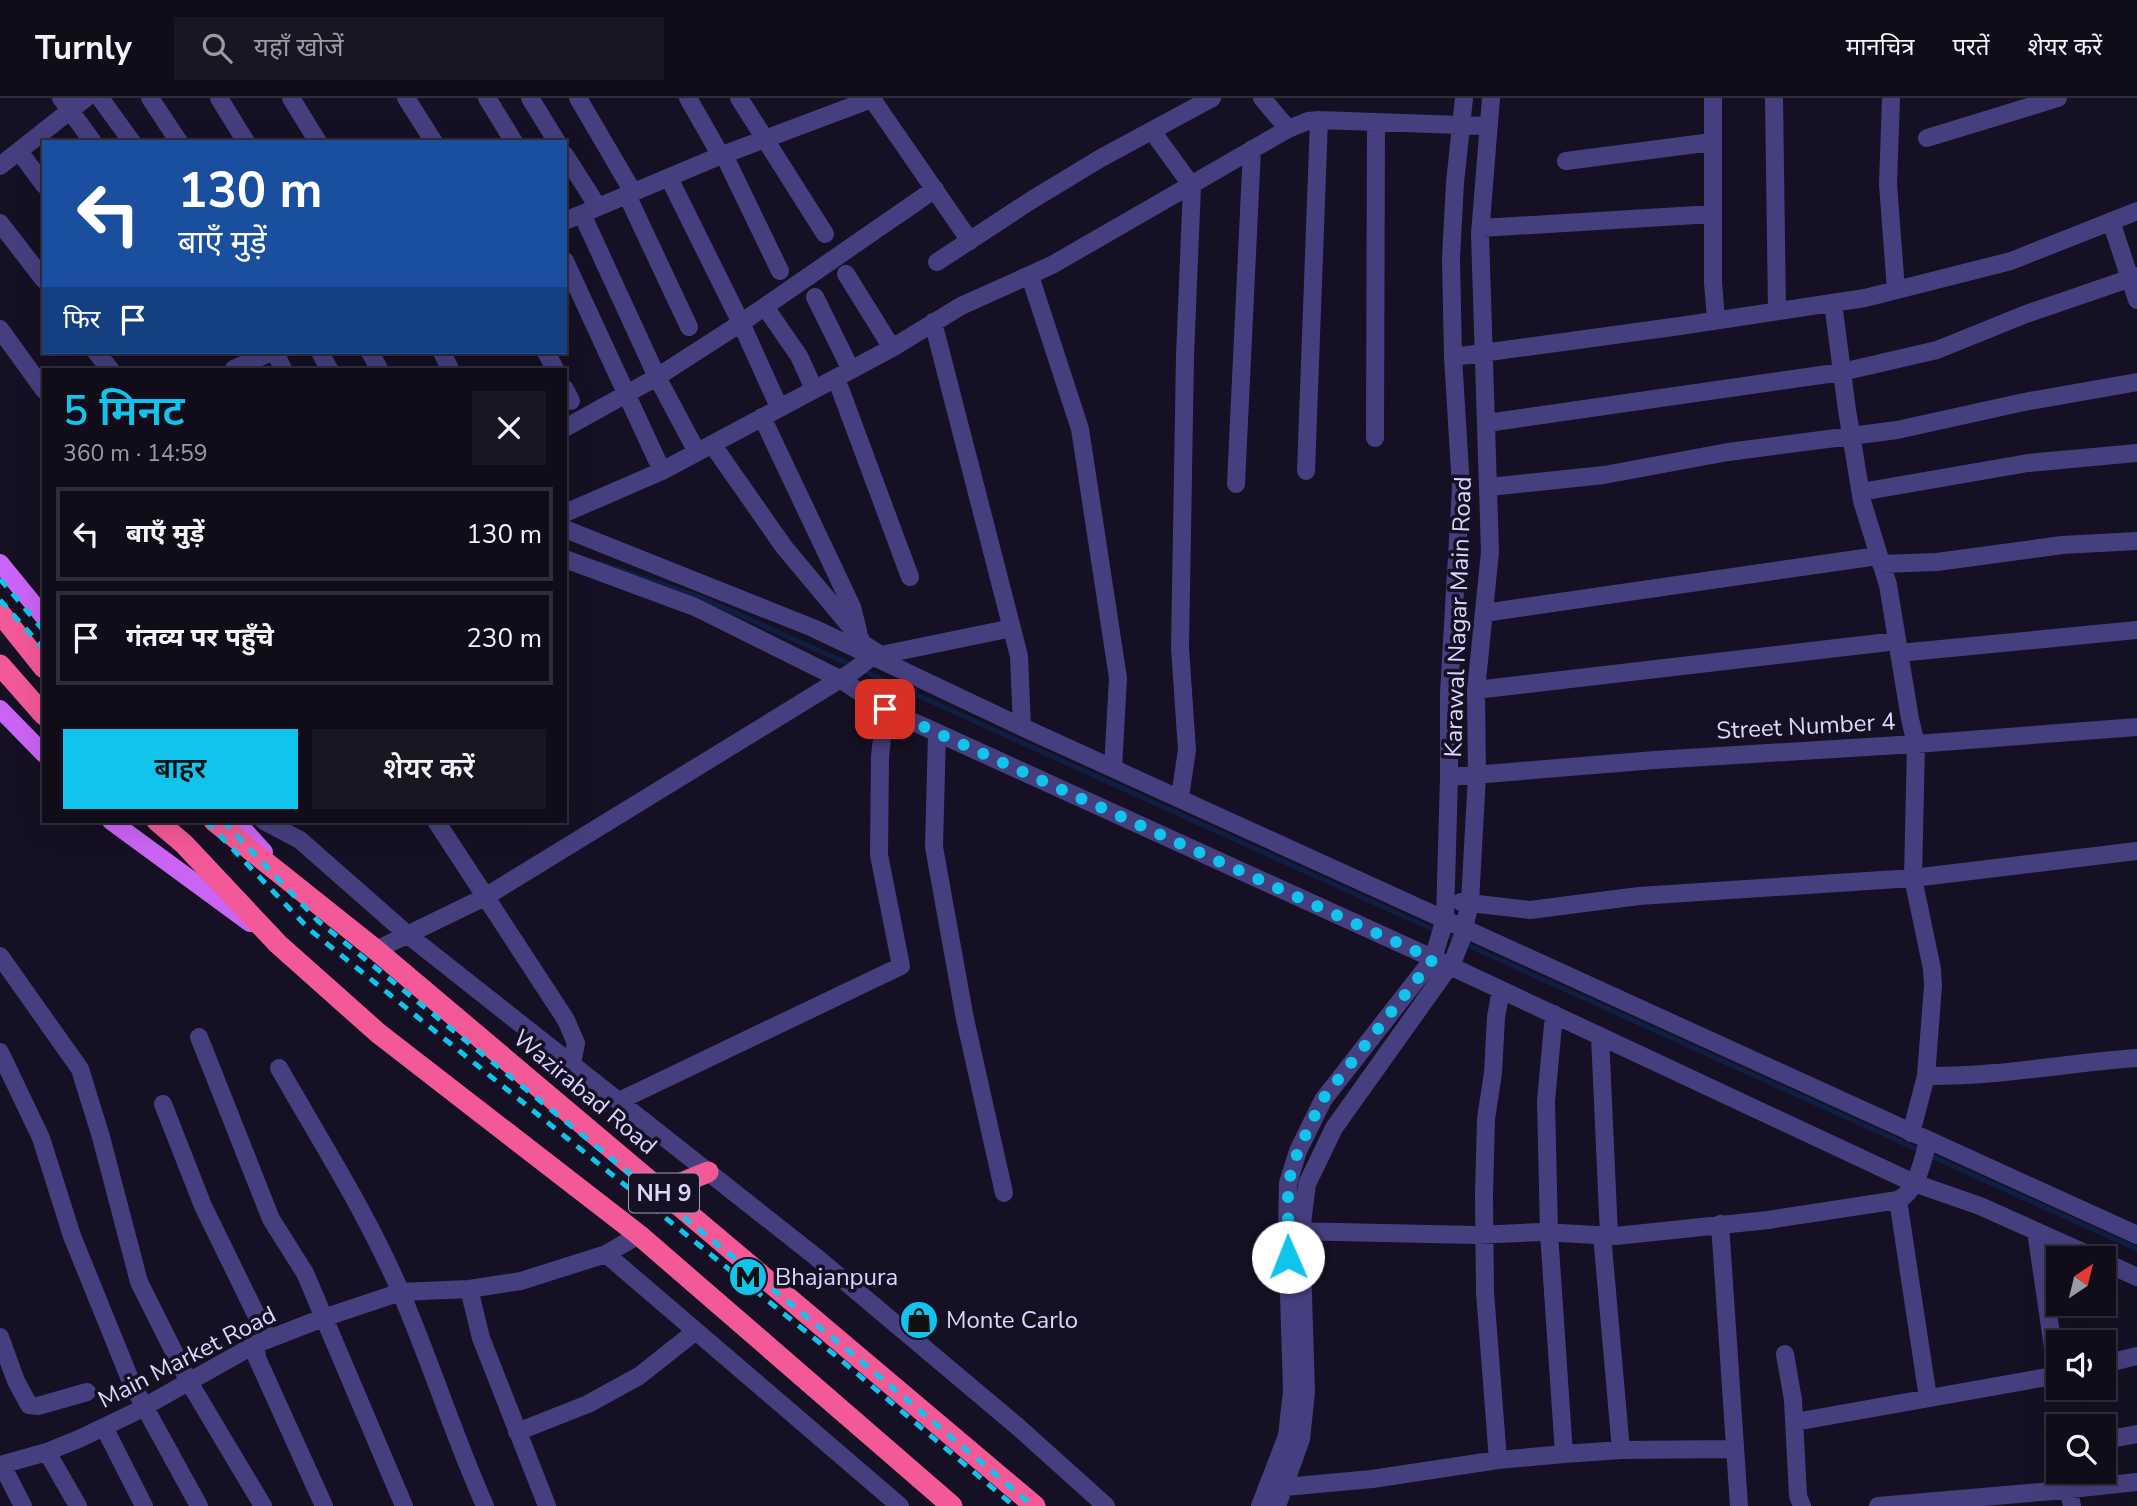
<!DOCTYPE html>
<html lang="hi">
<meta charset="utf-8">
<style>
body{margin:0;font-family:"Nunito Sans","Noto Sans Devanagari",sans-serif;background:#191523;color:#f1f3f6;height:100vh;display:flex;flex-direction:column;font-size:26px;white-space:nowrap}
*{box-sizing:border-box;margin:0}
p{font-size:23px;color:#9c9ba2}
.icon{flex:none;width:38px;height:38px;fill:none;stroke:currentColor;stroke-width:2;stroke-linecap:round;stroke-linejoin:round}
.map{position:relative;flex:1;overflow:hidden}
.side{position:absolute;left:42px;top:270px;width:525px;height:455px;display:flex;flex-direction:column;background:#100c1a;border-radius:0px;box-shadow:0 7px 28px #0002,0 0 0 2px #302c39}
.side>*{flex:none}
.top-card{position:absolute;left:42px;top:42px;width:525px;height:214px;border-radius:0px;box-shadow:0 7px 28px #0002,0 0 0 2px #302c39;background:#1a4fa0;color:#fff;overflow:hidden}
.needle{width:46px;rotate:35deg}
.controls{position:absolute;left:2046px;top:1148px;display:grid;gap:14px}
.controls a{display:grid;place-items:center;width:70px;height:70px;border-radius:0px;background:#100c1a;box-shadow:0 7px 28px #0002,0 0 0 2px #302c39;font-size:35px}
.pin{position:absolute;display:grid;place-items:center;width:60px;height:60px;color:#fff;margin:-30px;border-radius:14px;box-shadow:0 4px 10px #0006}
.me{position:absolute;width:77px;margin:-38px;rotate:359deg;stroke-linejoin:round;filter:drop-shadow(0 0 5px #0008)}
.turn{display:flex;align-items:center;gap:24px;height:147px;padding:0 21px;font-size:32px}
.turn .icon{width:91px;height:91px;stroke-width:2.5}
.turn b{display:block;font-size:49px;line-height:60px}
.then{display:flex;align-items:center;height:66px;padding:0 21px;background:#0003;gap:14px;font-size:26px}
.round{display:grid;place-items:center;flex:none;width:74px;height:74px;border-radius:0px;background:#191523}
.headline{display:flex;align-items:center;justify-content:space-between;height:119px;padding:0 21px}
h1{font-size:42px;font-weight:600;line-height:52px;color:#11c4ec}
.cta{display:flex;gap:14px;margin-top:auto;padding:14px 21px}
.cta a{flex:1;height:80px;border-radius:0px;background:#11c4ec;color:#111;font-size:28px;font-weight:600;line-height:80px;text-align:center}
.cta a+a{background:#191523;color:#f1f3f6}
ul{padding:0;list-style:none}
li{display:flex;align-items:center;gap:21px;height:94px;margin:0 14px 10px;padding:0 7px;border:4px solid #302c39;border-radius:0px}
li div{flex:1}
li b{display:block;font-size:26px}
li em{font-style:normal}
header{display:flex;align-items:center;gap:42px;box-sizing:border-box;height:98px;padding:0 35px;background:#100c1a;border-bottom:2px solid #302c39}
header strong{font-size:33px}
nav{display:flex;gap:38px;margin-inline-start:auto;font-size:24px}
.search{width:490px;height:63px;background:#191523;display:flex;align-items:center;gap:18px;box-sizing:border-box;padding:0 24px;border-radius:0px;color:#9c9ba2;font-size:26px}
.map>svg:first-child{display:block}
</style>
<header>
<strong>Turnly</strong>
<div class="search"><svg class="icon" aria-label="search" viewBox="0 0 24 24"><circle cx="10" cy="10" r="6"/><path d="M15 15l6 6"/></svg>यहाँ खोजें</div>
<nav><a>मानचित्र</a><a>परतें</a><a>शेयर करें</a></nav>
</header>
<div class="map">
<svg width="2137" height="1408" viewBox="0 0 2137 1408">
<rect width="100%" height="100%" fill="#151023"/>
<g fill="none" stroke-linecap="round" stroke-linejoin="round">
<!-- stream -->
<path stroke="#101e42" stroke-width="5" d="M600,465L700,499L853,568
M862,572L1921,1053
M1929,1057L2137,1151"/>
<!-- minor -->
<path stroke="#463f7f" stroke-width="18" d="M61,0L93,44
M100,0L132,44
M150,0L179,44
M219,0L246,44
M291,0L318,44
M406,0L434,44
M487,0L514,44
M530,0L557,44
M578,0L633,94
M688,0L721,58
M739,0L825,136
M1262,0L1288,31
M1713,0V185L1716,221
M1774,0L1777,213
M1891,0L1888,86L1896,192
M872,1L970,143
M1152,33L1192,88L1185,258L1180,550L1187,652L1180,699
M1927,40L2058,0
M19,53L44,87
M565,57L598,109
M724,57L780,173
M1566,63L1712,44
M0,68L86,0
M669,80L741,225L779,309
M627,97L689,229
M582,116L657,279L697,354
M565,123L717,59L874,0
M2111,123L2137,202
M0,125L44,182
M1481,130L1713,116
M565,163L662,373
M937,164L1030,103L1101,60L1212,0
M846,176L892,250
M1030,178L1080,331L1118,580L1113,670
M815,199L851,272
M1833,205L1847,312L1862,403L1888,487L1910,621L1916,646L1913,780L1932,871L1933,888L1926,978L1911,1035
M770,216L799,258L814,291
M933,224L1019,558L1022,629
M0,231L44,292
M96,254L110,271
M275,254L283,271
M320,254L329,271
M370,254L379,271
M442,254L450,271
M546,254L555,271
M1453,259L1680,228L1865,200L2011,163L2137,113
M234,271L271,254
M836,280L910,479
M565,291L571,303
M762,319L852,509L858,533
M1487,325L1842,274L1937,252L2026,216L2137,178
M565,330L657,279L741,225L935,91
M1375,340L1376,25
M712,346L784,449L860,540L862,545L876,554
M1306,373L1319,22
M1236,386L1252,51
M1489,389L1604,377L1728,354L1897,332L2024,304L2137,284
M1861,394L2028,365L2137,355
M565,415L662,373L892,250L961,208L1052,167L1288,31L1308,23L1319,22L1488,28
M565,431L813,530L1022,629L2137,1137
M565,461L695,509L840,581L885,611L1450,868L1914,1085L1980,1108L2096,1160
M1881,466L1937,464L2062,447L2137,443
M1484,515L1878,458
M1899,555L2137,532
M1476,592L1897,543
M937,635L934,749L965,921L1004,1095
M1449,679L1655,662L1916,646L2137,629
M264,723L300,742L408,837L816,1159L1017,1328L1106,1408
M436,723L566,922L576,945L572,966
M1461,804L1530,812L1639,798L1913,780L2137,753
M376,852L485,799L852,574L869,561L881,557L1012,530
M0,858L80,971L101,1039L139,1184L189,1284L263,1408
M1554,916L1546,1003L1549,1135L1564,1356
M1600,938L1609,1137
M199,939L271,1121L305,1175L404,1408
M0,954L41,1040L72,1138L132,1286L199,1408
M279,970C321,1044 368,1117 401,1195C431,1265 454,1338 485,1408
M1926,978C1997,979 2066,965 2137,960
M619,1003L901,868L879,757L880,659L885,611
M163,1006L203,1108L268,1241
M1898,1102L1928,1300
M1720,1126L1739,1408
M1290,1133L1476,1137L1541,1134L1616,1138L1768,1122L1898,1102C1917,1093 1923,1062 1928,1043
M2036,1133L2057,1277
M1602,1137L1621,1352
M606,1156L900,1408
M2104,1164L2137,1179
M469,1191L481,1240L547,1408
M0,1239L16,1283L29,1307L38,1308L87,1294
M256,1246L257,1260L324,1408
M1785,1256L1793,1302L1798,1398L1802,1408
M2104,1266L2137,1258
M1795,1324L2058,1277
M104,1329L144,1408
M517,1334L588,1306L639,1278L696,1233
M2104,1342L2137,1336
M47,1354L78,1408
M1498,1362L1485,1194L1484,1096L1486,1021L1493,975L1496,919L1501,892
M0,1367L47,1354L81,1340L135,1314L256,1246L323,1220L401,1194L469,1191L521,1183L606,1156L639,1137
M2,1367L23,1408
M2065,1374L2072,1408
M1285,1389L1372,1381L1498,1362L1564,1356L1621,1352L1735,1351
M1260,1408L1287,1338L1292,1293L1287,1133L1288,1085L1298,1053L1323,1002L1433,861L1445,821L1449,679V595L1461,390L1453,259L1451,160L1455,85L1464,0
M1277,1408L1301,1341L1306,1294L1301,1133L1307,1086L1334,1030L1453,863L1462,840L1470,804L1477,677L1476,592L1490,454L1480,136L1491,0
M1878,1408L2053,1393L2137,1384"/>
<!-- major -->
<path stroke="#ca64f4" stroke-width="18" d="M0,465L44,519
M0,611L44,656
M111,723L250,825
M236,723L264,754"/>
<!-- highway -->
<path stroke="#f35996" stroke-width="21" d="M0,515L44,570
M0,567L44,617
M157,723L184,746L278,846L378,935L639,1137L952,1408
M214,723L376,852L1035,1408
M662,1093L708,1074"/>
<!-- rail -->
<path stroke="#11c4ec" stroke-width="5" stroke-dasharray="10 9" stroke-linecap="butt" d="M0,481L44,533
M0,502L44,551
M206,723L310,832L841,1262L1014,1408
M223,723L318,823L849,1253L1033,1408"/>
</g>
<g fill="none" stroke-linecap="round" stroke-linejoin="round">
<!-- route -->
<path stroke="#11c4ec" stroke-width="12" stroke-dasharray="0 21.6" d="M885,611L1433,861L1322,1002L1298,1053L1288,1085V1159"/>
</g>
<!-- icons -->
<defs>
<symbol id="metro-disc" viewBox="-11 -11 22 22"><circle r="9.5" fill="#11c4ec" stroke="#151023"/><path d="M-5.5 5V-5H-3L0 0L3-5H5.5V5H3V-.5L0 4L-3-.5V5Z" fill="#111"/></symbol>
<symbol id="shop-disc" viewBox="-11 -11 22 22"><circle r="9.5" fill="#11c4ec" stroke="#151023"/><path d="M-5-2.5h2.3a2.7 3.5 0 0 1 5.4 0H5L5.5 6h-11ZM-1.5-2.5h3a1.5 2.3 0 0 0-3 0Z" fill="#111"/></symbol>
</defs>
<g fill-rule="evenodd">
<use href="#metro-disc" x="726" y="1157" width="44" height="44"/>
<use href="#shop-disc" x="897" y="1200" width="44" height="44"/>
</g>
<g text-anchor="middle" stroke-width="7" stroke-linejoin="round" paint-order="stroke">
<!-- shield labels -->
<rect fill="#151023" stroke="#a19abb" stroke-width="2" x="629" y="1075.5" width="70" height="39" rx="5"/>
<g font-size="23" font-weight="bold" fill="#ddd5fc">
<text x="664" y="1103">NH 9</text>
</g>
<!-- street labels -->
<g font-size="24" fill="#ddd5fc" stroke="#151023">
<text transform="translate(1458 519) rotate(-88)" y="8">Karawal Nagar Main Road</text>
<text transform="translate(1806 628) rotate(-3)" y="8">Street Number 4</text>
<text transform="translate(585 994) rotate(40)" y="8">Wazirabad Road</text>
<text transform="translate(187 1259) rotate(-27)" y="8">Main Market Road</text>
</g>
<!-- poi labels -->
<g font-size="24" fill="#ddd5fc" stroke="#151023" text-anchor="start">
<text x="775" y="1187">Bhajanpura</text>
<text x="946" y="1230">Monte Carlo</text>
</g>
</g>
</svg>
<div class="controls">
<a><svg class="needle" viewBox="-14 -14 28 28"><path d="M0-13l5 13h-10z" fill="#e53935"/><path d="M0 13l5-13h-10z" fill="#9c9ba2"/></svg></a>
<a><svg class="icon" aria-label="sound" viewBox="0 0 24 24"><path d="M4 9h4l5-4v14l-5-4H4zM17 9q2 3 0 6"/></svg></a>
<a><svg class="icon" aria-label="search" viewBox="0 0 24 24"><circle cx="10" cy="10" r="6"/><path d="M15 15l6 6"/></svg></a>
</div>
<div class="pin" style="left:885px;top:611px;background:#d93025"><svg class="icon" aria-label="arrive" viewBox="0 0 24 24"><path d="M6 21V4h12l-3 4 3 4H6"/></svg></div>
<svg class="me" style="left:1288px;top:1159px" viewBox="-20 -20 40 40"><circle r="19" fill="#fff"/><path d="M0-13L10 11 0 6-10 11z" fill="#11c4ec"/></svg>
<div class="top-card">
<div class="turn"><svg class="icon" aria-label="left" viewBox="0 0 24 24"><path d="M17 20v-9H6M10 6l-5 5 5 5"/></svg><div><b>130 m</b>बाएँ मुड़ें</div></div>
<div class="then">फिर<svg class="icon" aria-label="arrive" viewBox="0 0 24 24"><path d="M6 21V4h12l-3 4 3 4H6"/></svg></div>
</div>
<section class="side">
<div class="headline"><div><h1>5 मिनट</h1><p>360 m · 14:59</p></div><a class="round"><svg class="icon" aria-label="close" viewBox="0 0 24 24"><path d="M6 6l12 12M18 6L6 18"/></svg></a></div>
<ul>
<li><svg class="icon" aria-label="left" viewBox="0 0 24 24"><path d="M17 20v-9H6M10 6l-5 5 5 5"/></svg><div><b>बाएँ मुड़ें</b></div><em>130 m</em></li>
<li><svg class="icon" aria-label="arrive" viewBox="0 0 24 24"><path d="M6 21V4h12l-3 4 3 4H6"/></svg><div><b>गंतव्य पर पहुँचे</b></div><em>230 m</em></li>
</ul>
<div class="cta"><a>बाहर</a><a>शेयर करें</a></div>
</section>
</div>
